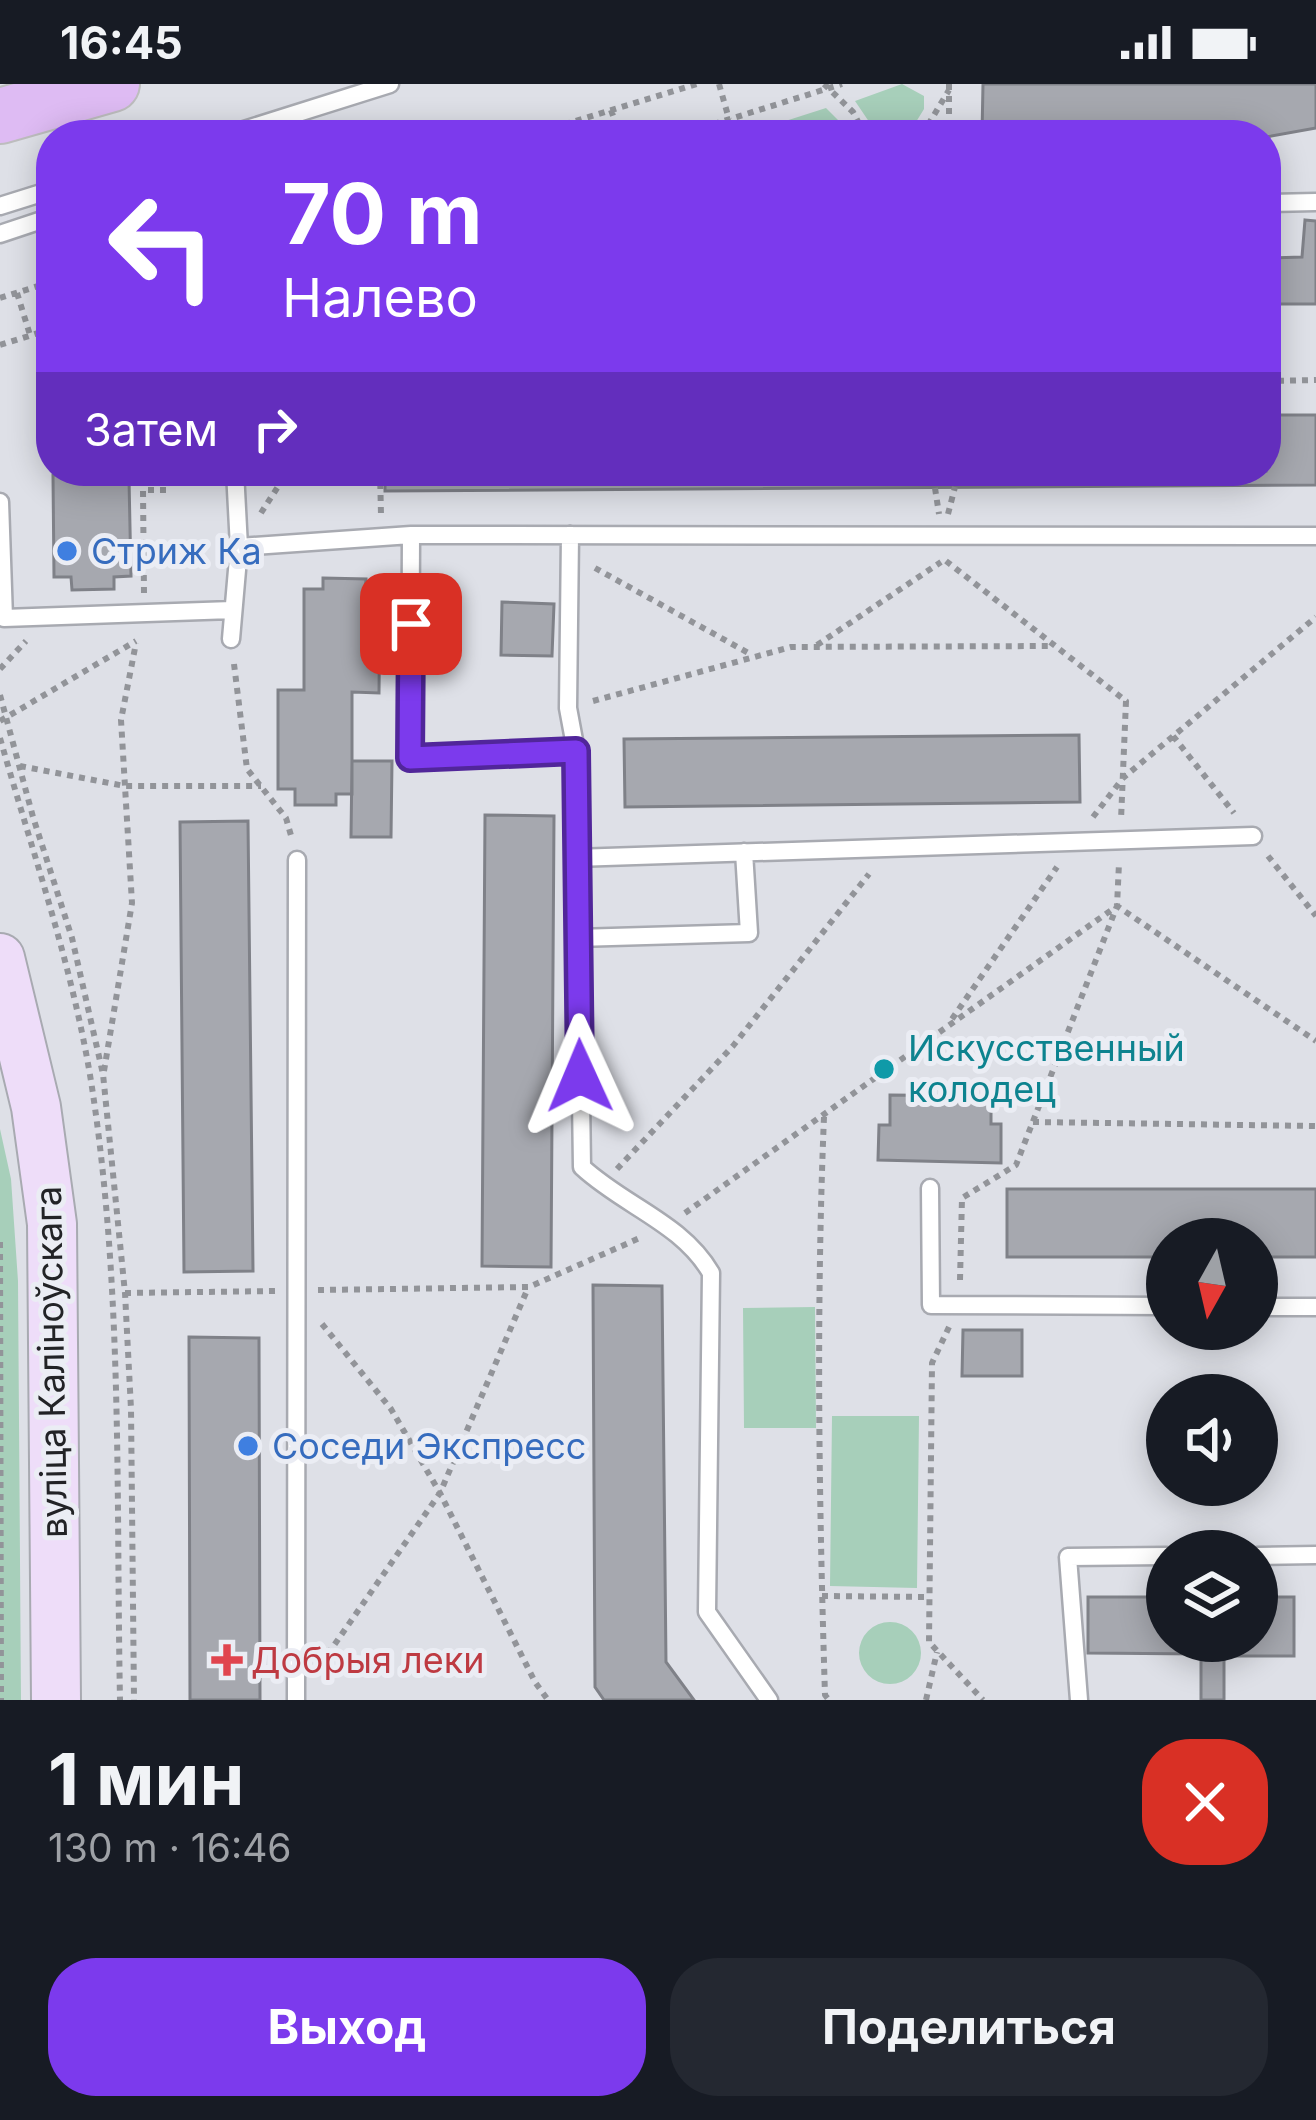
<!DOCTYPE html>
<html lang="ru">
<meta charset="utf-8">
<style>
body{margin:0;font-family:Inter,sans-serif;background:#242831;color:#f1f3f6;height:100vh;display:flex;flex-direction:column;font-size:45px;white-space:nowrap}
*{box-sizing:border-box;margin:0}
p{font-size:39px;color:#9ea1a6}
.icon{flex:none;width:66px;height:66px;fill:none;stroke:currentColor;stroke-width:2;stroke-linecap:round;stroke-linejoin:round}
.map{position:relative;height:1616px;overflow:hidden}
.sheet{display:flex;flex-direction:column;background:#171b24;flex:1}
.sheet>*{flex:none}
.banner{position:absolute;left:36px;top:36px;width:1245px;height:366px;border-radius:48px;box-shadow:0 6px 30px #0003;background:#7c3aed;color:#fff;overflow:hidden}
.needle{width:78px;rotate:188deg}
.tools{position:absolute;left:1146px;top:1134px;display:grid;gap:24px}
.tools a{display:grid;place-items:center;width:132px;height:132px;border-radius:50%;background:#171b24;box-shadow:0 6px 30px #0003;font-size:60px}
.pin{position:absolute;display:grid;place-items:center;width:102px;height:102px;color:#fff;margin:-51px;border-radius:24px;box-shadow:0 6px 18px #0006}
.me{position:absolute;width:132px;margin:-66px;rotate:359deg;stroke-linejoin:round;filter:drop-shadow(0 0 9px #0008)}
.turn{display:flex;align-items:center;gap:42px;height:252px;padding:0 48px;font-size:54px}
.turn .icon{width:156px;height:156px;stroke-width:2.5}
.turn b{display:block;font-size:84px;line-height:102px}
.then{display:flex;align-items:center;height:114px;padding:0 48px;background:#0003;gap:24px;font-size:45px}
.round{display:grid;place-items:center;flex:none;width:126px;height:126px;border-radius:48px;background:#242831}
.overview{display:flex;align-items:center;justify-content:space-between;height:204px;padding:0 48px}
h1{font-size:72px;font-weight:700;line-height:90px}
.primary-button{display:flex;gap:24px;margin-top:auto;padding:24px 48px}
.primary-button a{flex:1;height:138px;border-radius:48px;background:#7c3aed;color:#fff;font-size:48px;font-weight:700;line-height:138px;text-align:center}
.primary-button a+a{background:#242831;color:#f1f3f6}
.status{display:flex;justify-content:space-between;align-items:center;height:84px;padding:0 60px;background:#171b24;direction:ltr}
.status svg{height:33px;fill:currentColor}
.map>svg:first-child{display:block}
</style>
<div class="status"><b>16:45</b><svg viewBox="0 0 49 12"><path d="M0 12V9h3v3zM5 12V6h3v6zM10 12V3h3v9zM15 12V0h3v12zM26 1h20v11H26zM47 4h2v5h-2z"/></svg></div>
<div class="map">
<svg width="1316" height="1616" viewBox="0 0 1316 1616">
<rect width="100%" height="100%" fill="#dee0e7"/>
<!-- green -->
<path fill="#a7cfba" d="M902,0L924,12V25L908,51H878L855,17Z
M826,24L853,51H742Z
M0,1045L11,1095L18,1197L21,1616H0Z
M815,1223L816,1344H744L743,1224Z
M832,1332H919L917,1504L830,1502Z
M859 1569a31 31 0 1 1 62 0a31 31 0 1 1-62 0Z"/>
<!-- building -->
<path fill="#a6a8af" stroke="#7f8188" stroke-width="3" d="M983,0H1316V44L1266,53L982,51Z
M1305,136L1316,137V220H1266V174L1302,173Z
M1266,331H1316V401L385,407V387H1266Z
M82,387H156L157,395H129L131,492L114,493V505L72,506L71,493H54L53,391H82Z
M323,494L366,495L365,508H380L379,609L352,608V710H336V721H295V705H278V606H304V505H323Z
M502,518L554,520L552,572L501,571Z
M1079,651L1080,718L625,723L624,655Z
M352,677H392L391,753H351Z
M485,731L554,732L551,1183L482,1182Z
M248,737L253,1187L184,1188L180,738Z
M890,1011L991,1012V1040H1001V1079L878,1076L879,1041H890Z
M1007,1105H1316V1173H1257V1155H1167V1173H1007Z
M593,1201L662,1202L666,1578L694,1616H604L595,1603Z
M963,1246H1022V1292H962Z
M189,1253L259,1254L260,1616H190Z
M1088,1513H1167V1557H1257V1513H1294V1572H1224V1616H1201V1570L1088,1569Z"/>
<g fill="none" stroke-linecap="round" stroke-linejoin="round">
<defs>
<path id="lane" d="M228,51L390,0
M1266,119L1316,118
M0,122L51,106
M0,150L51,133
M0,418L4,534L232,526
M411,451L410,674L576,667
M570,451L568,624L576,667L582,1083C624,1122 682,1139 711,1189L707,1528L769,1616
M239,463L411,451L1316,452
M231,555L239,463L235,387
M575,774L1253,752
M577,854L749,849L744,768
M930,1104L931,1221L1167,1222
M1257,1223H1316
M1257,1472L1316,1471
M296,1616L297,776
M1079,1616L1068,1473L1167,1472"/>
<path id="secondary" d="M0,874L36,1023L52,1140L56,1616"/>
<path id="primary" d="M0,32L112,0"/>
</defs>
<!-- lane casing -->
<use href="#lane" stroke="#a8aab1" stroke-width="21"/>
<!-- secondary casing -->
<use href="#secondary" stroke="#a8aab1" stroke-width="52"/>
<!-- primary casing -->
<use href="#primary" stroke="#bdbdbe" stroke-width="58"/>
<!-- path -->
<path stroke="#929499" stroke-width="6" stroke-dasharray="6 6" stroke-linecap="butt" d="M719,0L729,35
M824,0L853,28L865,51
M949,0V51
M611,26L620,51
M530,51L697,0
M679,51L842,0
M922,51L949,6
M17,209L30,251
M0,214L51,198
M0,261L51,245
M1266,297L1316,296
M380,387L381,431
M935,404L939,430
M261,429L288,387
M948,430L955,403
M946,477L1126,617L1121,736
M595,484L752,571
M144,509L143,406H168V387
M817,561L941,478
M234,580L247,685L286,734L292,755
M0,585L26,557
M0,611L33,733L72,854L103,990L125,1209L131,1325L134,1616
M593,617L791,563L1052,562
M0,637L136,557
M1173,652L1234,729
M0,654C32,767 72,880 91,997C123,1202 116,1409 120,1616
M20,682L125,702H261
M1093,733L1123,694L1316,533
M1268,772L1316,832
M952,935L1057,783
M104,987L132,819L121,636L136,559
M824,1033C816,1225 819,1419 825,1611L829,1616
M1033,1038L1316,1042
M617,1085L733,962L869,790
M685,1129L1117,822L1316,957
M0,1158L1,1616
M960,1196L962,1114L1016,1081L1117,822L1119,779
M318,1206L529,1203L642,1153
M125,1209L275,1207
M322,1240L391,1325L440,1409L535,1598L548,1616
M949,1243L932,1279L929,1558L983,1616
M822,1512L929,1513
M321,1580L440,1409L528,1204
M926,1616L937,1568"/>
<!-- lane -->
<use href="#lane" stroke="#fff" stroke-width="16"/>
<!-- secondary -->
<use href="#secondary" stroke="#eeddf9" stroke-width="48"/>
<!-- primary -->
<use href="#primary" stroke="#debbf3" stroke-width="54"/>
</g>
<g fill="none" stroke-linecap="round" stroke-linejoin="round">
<defs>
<path id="route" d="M411,540L410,674L576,667L580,992"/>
</defs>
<!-- route casing -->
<use href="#route" stroke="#51269a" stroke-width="30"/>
<!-- route -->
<use href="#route" stroke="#7c3aed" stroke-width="21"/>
</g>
<!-- markers -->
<g fill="#3f7fe0" stroke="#ebedf4" stroke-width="4.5">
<circle cx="67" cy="467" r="12"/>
<circle cx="248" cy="1362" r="12"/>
</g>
<circle fill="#0f9aa8" stroke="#ebedf4" stroke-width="4.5" cx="884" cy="985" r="12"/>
<path fill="#e0444e" stroke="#ebedf4" stroke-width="4.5" d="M221 1558h12v12h12v12h-12v12h-12v-12h-12v-12h12z"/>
<g text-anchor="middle" stroke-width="10" stroke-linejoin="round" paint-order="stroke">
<!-- shop labels -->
<g font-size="36" fill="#366cbe" stroke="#ebedf4" text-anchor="start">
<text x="91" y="480">Стриж Ка</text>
<text x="272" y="1375">Соседи Экспресс</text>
</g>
<!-- culture labels -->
<g font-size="36" fill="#0d838f" stroke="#ebedf4" text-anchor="start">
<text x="908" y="977">Искусственный<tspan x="908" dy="41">колодец</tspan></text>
</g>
<!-- street labels -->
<g font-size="36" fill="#222326" stroke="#ebedf4">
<text transform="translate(51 1278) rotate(-91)" y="13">вуліца Каліноўскага</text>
</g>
<!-- health labels -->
<g font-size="36" fill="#be3a42" stroke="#ebedf4" text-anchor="start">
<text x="251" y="1589">Добрыя леки</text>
</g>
</g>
</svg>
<div class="tools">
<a><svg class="needle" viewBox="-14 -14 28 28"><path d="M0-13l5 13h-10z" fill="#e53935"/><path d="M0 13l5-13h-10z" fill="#9ea1a6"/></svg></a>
<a><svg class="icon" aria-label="sound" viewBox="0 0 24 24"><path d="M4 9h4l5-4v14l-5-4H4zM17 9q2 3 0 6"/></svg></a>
<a><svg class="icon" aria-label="layers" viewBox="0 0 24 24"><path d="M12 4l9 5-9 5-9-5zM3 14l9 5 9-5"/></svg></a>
</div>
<div class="pin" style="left:411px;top:540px;background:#d93025"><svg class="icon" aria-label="arrive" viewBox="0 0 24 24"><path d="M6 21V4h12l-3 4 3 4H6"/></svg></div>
<svg class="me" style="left:580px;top:992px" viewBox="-20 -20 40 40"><path d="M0-17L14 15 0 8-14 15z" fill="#7c3aed" stroke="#fff" stroke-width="4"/></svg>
<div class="banner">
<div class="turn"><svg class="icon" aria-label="left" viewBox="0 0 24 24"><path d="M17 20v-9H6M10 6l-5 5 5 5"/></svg><div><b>70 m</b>Налево</div></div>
<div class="then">Затем<svg class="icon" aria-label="right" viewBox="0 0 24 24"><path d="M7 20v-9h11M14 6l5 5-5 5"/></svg></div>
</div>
</div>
<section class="sheet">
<div class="overview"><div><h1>1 мин</h1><p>130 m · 16:46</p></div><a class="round" style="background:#d93025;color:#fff"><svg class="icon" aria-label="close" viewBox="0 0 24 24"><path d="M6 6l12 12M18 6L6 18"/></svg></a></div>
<div class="primary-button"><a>Выход</a><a>Поделиться</a></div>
</section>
